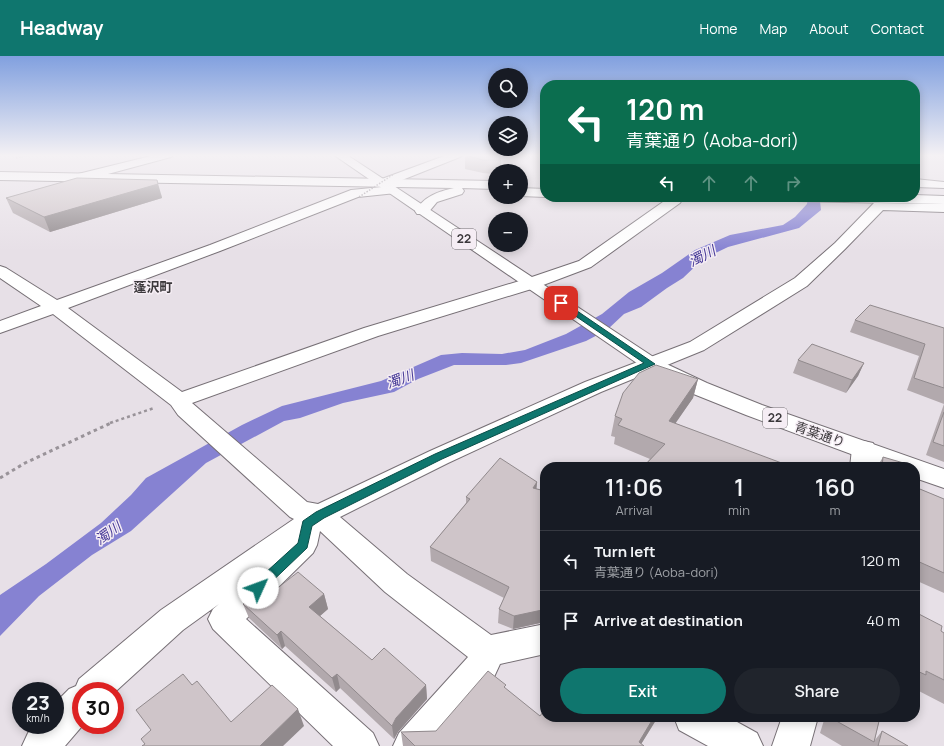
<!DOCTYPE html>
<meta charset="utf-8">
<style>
body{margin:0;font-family:Manrope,"Noto Sans JP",sans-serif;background:#20242c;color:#f1f3f6;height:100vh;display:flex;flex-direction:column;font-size:15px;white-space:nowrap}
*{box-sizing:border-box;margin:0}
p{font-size:13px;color:#9ea1a6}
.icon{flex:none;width:22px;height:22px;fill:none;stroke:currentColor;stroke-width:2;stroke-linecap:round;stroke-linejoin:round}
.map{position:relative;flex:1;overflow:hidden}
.drawer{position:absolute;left:540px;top:406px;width:380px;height:260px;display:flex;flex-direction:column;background:#171b24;border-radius:16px;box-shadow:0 2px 10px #0003}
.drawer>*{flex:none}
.top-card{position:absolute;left:540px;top:24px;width:380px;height:122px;border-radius:16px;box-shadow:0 2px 10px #0003;background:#0b6e4f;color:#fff;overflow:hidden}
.fabs{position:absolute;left:488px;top:12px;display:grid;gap:8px}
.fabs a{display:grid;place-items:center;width:40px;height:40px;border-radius:50%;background:#171b24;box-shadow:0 2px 10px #0003;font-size:20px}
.speed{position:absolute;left:12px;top:626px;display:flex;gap:8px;font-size:20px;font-weight:700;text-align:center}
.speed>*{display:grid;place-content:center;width:52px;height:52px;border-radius:50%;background:#171b24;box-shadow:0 2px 10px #0003;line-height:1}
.speed small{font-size:10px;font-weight:400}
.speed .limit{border:6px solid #d22;background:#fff;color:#111}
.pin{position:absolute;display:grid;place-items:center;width:34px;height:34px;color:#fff;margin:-17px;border-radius:8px;box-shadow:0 2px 6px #0006}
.me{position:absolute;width:44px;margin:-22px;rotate:47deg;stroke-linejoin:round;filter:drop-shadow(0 0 3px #0008)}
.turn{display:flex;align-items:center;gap:14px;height:84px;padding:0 20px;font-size:18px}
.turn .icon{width:52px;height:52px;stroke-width:2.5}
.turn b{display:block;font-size:28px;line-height:34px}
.lanes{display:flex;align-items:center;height:38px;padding:0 20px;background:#0003;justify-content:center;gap:20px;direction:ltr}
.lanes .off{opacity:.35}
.eta{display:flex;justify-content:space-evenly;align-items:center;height:68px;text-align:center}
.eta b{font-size:24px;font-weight:600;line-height:28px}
.cta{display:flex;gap:8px;margin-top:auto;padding:8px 20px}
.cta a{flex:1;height:46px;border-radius:24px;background:#0f766e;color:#fff;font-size:16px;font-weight:600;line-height:46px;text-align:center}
.cta a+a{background:#20242c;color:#f1f3f6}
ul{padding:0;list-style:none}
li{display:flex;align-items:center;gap:12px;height:60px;padding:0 20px;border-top:1px solid #363941}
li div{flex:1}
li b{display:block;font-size:15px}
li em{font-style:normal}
header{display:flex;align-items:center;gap:24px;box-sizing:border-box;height:56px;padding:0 20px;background:#0f766e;color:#fff}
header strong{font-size:19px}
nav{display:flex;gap:22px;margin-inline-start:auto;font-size:14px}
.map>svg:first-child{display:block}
</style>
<header>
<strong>Headway</strong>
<nav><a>Home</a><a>Map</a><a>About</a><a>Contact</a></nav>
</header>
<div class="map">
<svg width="944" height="690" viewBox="0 0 944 690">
<rect width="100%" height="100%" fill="#e7e0e7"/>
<!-- water -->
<path fill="#8682d2" d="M808,141L820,145L821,154L799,172L728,191L703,203L683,222L667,232L641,251L624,258L607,274L586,285L521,307L506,309H454L418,323L394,336L343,347L300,362L284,365L206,407L131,475L92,499L39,540L0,580V539L46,508L101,467L131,439L146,422L242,369L282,350L381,325L441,299L462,297L502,298L525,294L566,278L602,258L629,236L662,217L695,194L730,179L783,169L795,161L807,148Z"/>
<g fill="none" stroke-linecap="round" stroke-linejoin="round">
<defs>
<path id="minor" d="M155,99H173L171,101L82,125L76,121L78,118Z
M447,99H462L460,101L387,130L383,131L377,127L379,124Z
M915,123L944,126V132L915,131Z
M392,130L398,134L396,137L358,141L220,195L68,252L182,336L364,272L526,223L579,205L670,141H680L682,144L680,147L591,211L538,231L378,280L192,347L307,446L318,448L430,395L585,326L690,286L795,222L835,187L874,147L944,148V156L883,154L845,193L807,230L704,294L601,336L448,407L340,461L407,518L491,579L545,568V598L500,608L494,621L436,690H393L399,677L468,601L385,536L320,475L317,489L313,497L246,563L373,677L379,690H333L213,573L208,563L213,553L219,548L183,574L115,636L81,635V669H83L65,690H22L28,677L35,669H55V647L69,633L76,630L79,623L161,554L294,463L290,461L178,359L171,349L53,258L0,277V265L41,250L0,222V210L6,212L57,244L210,189L351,134Z
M864,385L873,387L876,393L874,411H850L852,393L855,387Z
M674,661H728L757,677L763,690H708L679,674Z
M782,661H818L810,690H772Z"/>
<path id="major" d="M334,99H347L658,304L707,327L762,349L944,413V432L915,422V411H886L746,359L691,337L644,312Z"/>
<path id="highway" d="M0,116L495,125V133L462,132L464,135L462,138L437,146L427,158H417L415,155C425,140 437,136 454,132L0,124Z
M521,132L545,133V141L521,140Z
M915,139L944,140V148L795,145L789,141H915Z"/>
</defs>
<!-- minor casing -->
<use href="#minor" stroke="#777076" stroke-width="2"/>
<!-- major casing -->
<use href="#major" stroke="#777076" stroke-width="2"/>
<!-- highway casing -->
<use href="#highway" stroke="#777076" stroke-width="2"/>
<!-- path-far2 -->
<path stroke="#999399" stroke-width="1.5" stroke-dasharray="1.5 1.5" stroke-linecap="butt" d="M16,102L29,99"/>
<!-- path-far1 -->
<path stroke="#999399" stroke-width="2.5" stroke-dasharray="3 3" stroke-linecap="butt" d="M110,367L154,352"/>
<!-- path -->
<path stroke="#999399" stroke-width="3" stroke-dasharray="3.5 3.5" stroke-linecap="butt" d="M0,422L25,407L113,366"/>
<!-- minor -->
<use href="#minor" fill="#fff" fill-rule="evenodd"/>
<!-- major -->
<use href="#major" fill="#fff" fill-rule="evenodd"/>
<!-- highway -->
<use href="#highway" fill="#fff" fill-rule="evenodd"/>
<!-- path-bridge -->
<path stroke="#999399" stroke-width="1.5" stroke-dasharray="1.5 1.5" stroke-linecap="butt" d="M359,141L394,118"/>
</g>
<!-- wall -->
<path fill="#b2a9ad" d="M465,99H501L500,115H495V118L483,117L465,113Z
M161,138L162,142L50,176L13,157L6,142Z
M855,264L944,272V348L907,334L919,300L850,276Z
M798,304L864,307L858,320L846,337L793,317Z
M698,323L693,342L675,367L786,411H643L650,403L614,388L615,381L611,380L615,360Z
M944,348V406L926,399Z
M883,401L914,411H877Z
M537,426L536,433L540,567L513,573L498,567L499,553L504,542L431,505L430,491L466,447V441Z
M915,431L944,443V537L915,524Z
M275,534L324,538L328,553L320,560L372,604L426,629L427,643L398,676L394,683L340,632L336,636L285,590L282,593L249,562L243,548Z
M915,556L941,575L944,577V648L915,633Z
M505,633L540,660L545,661H657L656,664L641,688L644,690H403L401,676L436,675Z
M825,661H880L875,684L882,675L908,690H842L820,677Z"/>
<!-- shaded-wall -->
<path fill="#918a8d" d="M500,99H501L500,115Z
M157,124L161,138L162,142L50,176L44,161Z
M864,307L858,320L846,337L852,324Z
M698,323L693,342L664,384L669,365Z
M537,426L536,439L533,432Z
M324,538L328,553L313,566L309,551Z
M545,545V554L540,567L513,573L514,560Z
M281,575L285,590L282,593L277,579Z
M337,618L340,632L336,636L332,622Z
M426,629L427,643L398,676L394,683L392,670L396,662Z
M298,653L304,670L283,690H260Z
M654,661H657L656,664L640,690L639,686Z"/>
<!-- building -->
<path fill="#cfc5c9" stroke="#918a8d" d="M465,99H500V104H483Z
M77,122L157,124L158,128L44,161L6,142Z
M870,249L944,272V332L914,322L925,288L855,264Z
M812,288L864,307L852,324L798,304Z
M656,309L698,323L669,365L787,409L786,411H724L713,407L710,411H643L665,388L618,369L622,363L615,360L623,337L639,317Z
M944,356V390L933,386Z
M883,401L914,410V411H882Z
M500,402L537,426L533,432L545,435V545L542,554L514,560L499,553L509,531L430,491L470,443L466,441Z
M915,431L944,443V517L915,504Z
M298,516L324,538L309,551L372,604L384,592L426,629L396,662L392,670L337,618L332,622L281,575L277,579L243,548L266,526L275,534Z
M915,556L942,570L941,575L944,577V624L926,615V619L915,614Z
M488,615L506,629L504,631L540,660L545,653V661H654L639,686L644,690H415L401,676L436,675Z
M183,618L192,629L197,625L231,666L272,629L298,653L260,690H142L145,688L141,683L151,674L136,654Z
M832,661H880L874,686L831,662Z
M882,675L908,690H878Z"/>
<!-- sky -->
<linearGradient id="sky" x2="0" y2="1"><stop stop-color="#81a0df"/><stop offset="0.51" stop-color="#f4f1f4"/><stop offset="1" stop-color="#f4f1f4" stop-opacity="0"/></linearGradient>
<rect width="944" height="195" fill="url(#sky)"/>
<!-- route -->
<path fill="#0f766e" stroke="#0a4d48" d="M561,244L655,308L442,403L324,462L312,470L307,492L262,535L258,537L253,535L252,532L253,528L298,487L303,465L316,456L435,398L644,307L558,248L557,247Z"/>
<g text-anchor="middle" stroke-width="3" stroke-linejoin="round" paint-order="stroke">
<!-- shield labels -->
<g fill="#f5edf4" stroke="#736e72" stroke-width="1">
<rect x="452" y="173" width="24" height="20" rx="3"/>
<rect x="763" y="352" width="24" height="20" rx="3"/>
</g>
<g font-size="12" font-weight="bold" fill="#3b383b">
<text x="464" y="187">22</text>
<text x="775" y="366">22</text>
</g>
<!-- far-quarter labels -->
<g font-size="13" font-weight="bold" fill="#3b383b" stroke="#f5edf4">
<text x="153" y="236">蓬沢町</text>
</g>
<!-- street labels -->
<g font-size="13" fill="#3b383b" stroke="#f5edf4">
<text transform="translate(820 378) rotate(19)" y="5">青葉通り</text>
</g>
<!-- water labels -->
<g font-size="14" font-style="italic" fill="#473a98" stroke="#f5edf4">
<text transform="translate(702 200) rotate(-27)" y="5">濁川</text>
<text transform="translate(400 323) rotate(-20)" y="5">濁川</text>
<text transform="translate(108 477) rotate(-35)" y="5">濁川</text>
</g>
</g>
</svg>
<div class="fabs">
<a><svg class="icon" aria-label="search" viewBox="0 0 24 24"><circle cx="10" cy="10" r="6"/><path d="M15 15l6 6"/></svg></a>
<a><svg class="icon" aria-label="layers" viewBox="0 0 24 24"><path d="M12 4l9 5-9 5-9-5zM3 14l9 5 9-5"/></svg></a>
<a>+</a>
<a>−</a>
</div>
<div class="speed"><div>23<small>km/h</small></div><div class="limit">30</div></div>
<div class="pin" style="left:561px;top:247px;background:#d93025"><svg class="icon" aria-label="arrive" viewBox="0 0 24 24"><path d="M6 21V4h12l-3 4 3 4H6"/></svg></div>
<svg class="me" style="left:258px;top:532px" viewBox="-20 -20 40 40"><circle r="19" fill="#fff"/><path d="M0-13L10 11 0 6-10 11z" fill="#0f766e"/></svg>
<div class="top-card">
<div class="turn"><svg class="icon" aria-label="left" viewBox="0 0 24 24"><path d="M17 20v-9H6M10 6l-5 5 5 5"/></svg><div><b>120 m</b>青葉通り (Aoba-dori)</div></div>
<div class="lanes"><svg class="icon" aria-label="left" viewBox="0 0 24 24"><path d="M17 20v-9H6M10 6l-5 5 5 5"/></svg><svg class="icon off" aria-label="ahead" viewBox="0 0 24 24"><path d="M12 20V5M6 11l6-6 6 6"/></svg><svg class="icon off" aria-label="ahead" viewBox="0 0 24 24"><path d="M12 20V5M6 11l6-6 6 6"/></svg><svg class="icon off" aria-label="right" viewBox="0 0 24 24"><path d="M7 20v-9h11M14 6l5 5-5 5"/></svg></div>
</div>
<section class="drawer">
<div class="eta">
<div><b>11:06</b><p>Arrival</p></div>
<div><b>1</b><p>min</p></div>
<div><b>160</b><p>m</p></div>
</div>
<ul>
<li><svg class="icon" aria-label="left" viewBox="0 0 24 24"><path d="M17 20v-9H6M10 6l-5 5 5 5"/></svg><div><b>Turn left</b><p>青葉通り (Aoba-dori)</p></div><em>120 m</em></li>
<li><svg class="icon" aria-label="arrive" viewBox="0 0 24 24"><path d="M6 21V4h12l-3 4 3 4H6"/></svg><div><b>Arrive at destination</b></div><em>40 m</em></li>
</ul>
<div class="cta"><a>Exit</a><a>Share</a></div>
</section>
</div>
